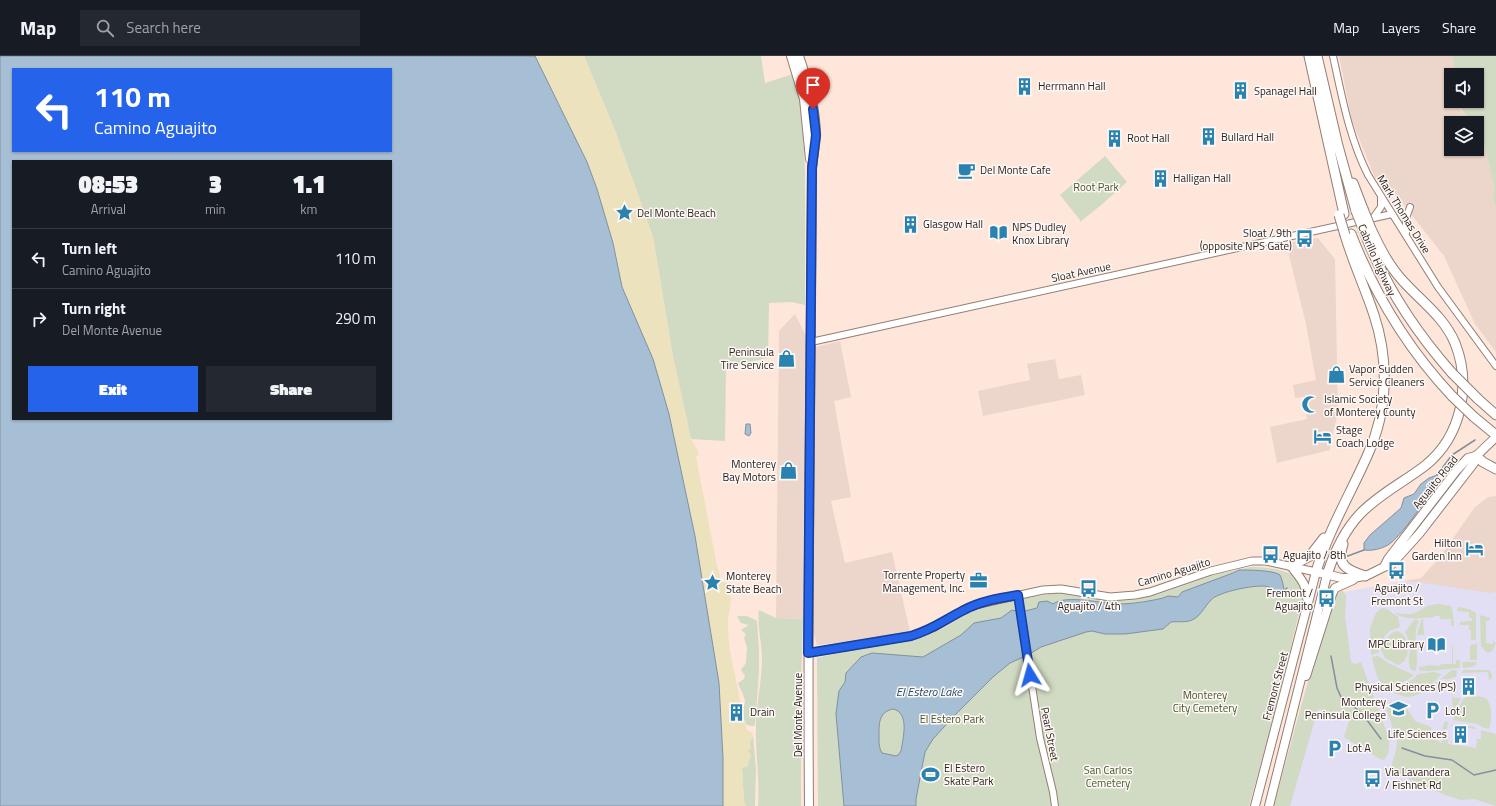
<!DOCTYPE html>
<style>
body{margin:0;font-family:"Titillium Web",sans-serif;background:#242831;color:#f1f3f6;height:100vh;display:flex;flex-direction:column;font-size:15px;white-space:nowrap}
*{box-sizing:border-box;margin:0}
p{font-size:13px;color:#9ea1a6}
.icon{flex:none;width:22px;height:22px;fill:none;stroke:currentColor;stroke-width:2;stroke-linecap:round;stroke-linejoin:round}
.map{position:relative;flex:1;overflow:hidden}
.sheet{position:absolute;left:12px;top:104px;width:380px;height:260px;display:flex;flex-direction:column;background:#171b24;border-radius:0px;box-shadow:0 1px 3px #0004}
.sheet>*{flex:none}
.top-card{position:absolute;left:12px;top:12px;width:380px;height:84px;border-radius:0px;box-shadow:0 1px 3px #0004;background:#2563eb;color:#fff;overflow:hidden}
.buttons{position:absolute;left:1444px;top:12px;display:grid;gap:8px}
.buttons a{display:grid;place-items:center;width:40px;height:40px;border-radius:0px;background:#171b24;box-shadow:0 1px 3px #0004;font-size:20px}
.pin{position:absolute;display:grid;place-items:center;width:34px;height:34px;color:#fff;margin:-41px -17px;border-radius:50% 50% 50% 0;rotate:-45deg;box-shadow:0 0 4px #0007}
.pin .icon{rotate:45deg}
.me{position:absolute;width:44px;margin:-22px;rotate:352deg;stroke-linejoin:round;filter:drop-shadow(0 0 3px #0008)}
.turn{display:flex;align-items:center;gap:14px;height:84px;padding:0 16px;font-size:18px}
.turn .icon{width:52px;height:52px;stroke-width:2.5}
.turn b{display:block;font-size:28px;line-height:34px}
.eta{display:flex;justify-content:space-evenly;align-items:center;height:68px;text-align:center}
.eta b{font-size:24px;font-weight:800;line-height:28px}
.cta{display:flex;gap:8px;margin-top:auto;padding:8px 16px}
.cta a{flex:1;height:46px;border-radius:0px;background:#2563eb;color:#fff;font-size:16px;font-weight:800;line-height:46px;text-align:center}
.cta a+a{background:#242831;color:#f1f3f6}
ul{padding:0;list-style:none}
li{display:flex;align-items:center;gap:12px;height:60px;padding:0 16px;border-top:1px solid #363941}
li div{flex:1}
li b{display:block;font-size:15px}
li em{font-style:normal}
header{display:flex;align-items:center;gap:24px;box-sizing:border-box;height:56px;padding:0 20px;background:#171b24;border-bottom:1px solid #363941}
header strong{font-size:19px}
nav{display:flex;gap:22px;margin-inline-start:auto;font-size:14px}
.search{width:280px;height:36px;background:#242831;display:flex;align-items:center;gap:10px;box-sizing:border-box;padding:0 14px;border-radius:0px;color:#9ea1a6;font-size:15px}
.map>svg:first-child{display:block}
</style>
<header>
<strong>Map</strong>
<div class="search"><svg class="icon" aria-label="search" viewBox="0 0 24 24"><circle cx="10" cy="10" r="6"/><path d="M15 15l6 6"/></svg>Search here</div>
<nav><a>Map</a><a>Layers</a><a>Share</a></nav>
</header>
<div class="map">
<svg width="1496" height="750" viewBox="0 0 1496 750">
<rect width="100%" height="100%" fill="#fee6da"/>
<!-- commercial -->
<path fill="#ecd5cb" d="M1339,0H1452L1456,19H1451V45H1460L1461,54L1472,67H1451V93H1477V75L1484,88L1494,130L1493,140L1496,153V296L1475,268L1444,200L1404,149L1375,122L1352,65Z
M1318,182L1335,203L1338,357L1331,385L1330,394L1277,407L1270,371L1307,363L1303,341L1295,342L1293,329L1316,324L1306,268L1286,187Z
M795,258L812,292L840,285L851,341L834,345L851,441L831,445L845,507L892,496L911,580L817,589L810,563L776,562L779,275Z
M1055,303L1059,323L1081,319L1085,339L983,360L978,335L1030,324L1027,308Z
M1496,440V536L1490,538L1403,525L1421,522L1440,501L1475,451L1488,441Z"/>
<!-- education -->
<path fill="#e2def4" d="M1403,525L1432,528L1490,537L1496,536V750H1275L1334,538Z"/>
<!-- green -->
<path fill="#d1dac2" d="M584,0H761L765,27L793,18L802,52L805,114V249L792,246L769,247L768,302L726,311L725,385L691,383L673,301L653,181L616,77Z
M1452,0H1496V153L1493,140L1494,130L1484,88L1477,75V67H1472L1462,54L1460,45H1458H1477V19H1456Z
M1105,100L1127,126L1100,150L1080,166V164L1060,139Z
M1251,511C1263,511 1290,513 1298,524C1301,528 1302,532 1304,536L1278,644L1249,750H818L817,602L856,593L921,582L940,574L970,556L986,550L1008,545L1056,537L1110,545L1135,544L1159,538L1217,518Z
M1341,535H1343L1346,540L1345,560L1351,606L1355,608L1361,606L1388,680C1390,689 1390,697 1384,704L1380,703L1344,681L1350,662L1318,653L1290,750H1274C1293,679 1312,608 1334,538L1337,539Z
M1440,548L1451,550L1452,552L1454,570H1451V563H1440V560H1434V561C1421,562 1406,565 1395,557C1400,557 1405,559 1411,558C1423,555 1425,548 1440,548Z
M1458,551L1469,553L1476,557V584H1471V574H1469V569H1460V566L1472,565V562H1469V556L1457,555Z
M1382,552L1387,553L1398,561L1400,570C1397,573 1395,573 1391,574C1384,579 1379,589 1379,597L1371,599L1370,572L1376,557Z
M759,554L776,562L803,563L801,625V750H758C760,722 755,697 756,670C756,648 762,626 762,603C762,587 757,570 759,554Z
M1480,559L1490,562V564L1486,565V587L1493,588V584L1496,587L1492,595L1488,597L1484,594L1483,591H1481Z
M737,560H747L757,565L759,594V616L755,669L753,670L747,669C745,665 741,658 742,654C743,650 745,649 745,645C744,639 740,633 738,627L744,623L745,620L741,614L746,607L747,592L744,582L746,578L741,574L749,569L741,567Z
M1415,563L1419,565C1411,580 1420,597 1416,614L1415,615L1411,614C1406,602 1411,598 1410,588C1409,583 1407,580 1405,576Z
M1422,563H1425L1423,564L1424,579H1417L1419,571Z
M1397,575C1411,579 1412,605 1398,609L1385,602L1381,594C1383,586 1389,577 1397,575Z
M1477,588V604H1470V589Z
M1452,589H1453V608H1456V604H1460V612C1449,612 1428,617 1419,614V611L1427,610V609L1440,610L1441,608H1452Z
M1378,600L1390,608L1414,619C1407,626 1398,626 1392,634L1388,635C1377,626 1375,614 1372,601Z
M1462,606H1475L1477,608L1472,611L1463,612Z
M1452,614H1457L1456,621L1451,622L1453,642H1461L1453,657L1451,623H1441V631L1439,627L1432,630Z
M1464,614H1489L1492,618V622L1489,624L1488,616L1461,617Z
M1434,616L1442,618C1427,632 1417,648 1394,637V635L1400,629L1412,624L1418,618Z
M1476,640L1486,642C1493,651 1492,663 1489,673L1482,671L1478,668L1453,664C1456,657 1460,645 1466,641C1469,640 1473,640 1476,640Z
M1390,646L1405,650L1415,665L1431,671L1430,681L1442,687L1443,670L1445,665L1448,666L1447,673H1444L1443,683L1448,684V688L1476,692L1477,683H1481V674L1496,678V750L1474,743L1461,744L1445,739L1409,723L1392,712V707L1396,695L1397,684L1386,652Z
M1453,668L1475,671L1476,673L1451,670Z
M753,680L756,714L755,750H746L744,745L742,712L748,710L750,697L746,695L749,693L750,685Z"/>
<!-- sand -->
<path fill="#ece2bd" d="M535,0H584L616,77L653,181L673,301L691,383L698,395L699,399L696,401L717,510L722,526L727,527L728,533L731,534L730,540L731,542C731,552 727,560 728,570C728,599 738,627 742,656C743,662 746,668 747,674L752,676L753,678L750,685L751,693L746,695H749L751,699L748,710L742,712L744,745L746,750H657L652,303L622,231L613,187L597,133L587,106Z"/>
<!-- water -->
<path fill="#a7bfd5" stroke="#82909e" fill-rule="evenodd" d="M0,0H535L587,106L597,133L613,187L622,231L653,303L669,358L695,480L719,627L723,702V750H0ZM13,13H391V95H13ZM13,105H391V363H13Z
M746,368H750L751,377L749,380L745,378Z
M1437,419L1438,424L1434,432C1424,446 1401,481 1388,489C1381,493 1372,495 1364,494V487L1370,479L1401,452L1404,442L1414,438L1421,428L1429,422Z
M1239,514C1246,514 1274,514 1280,519C1282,523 1284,531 1284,535L1283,537L1279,538C1275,536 1273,532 1269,531C1260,527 1217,536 1211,544C1204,551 1201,560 1192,564C1185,567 1178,565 1171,566L1163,573L1125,578H1105L1092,575L1086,576L1041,591L1028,599L1010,607L993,621L954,660L933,683L925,696L916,743V750H844L836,658L838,642L839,635L845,626L846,617L861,601L872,597L923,601L961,579L974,567L1001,562L1012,554L1021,556L1037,552L1039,546L1047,545L1053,548C1067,538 1102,548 1120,548C1132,548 1151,545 1163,542L1168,540L1178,541L1182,536L1233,517ZM893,653C910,657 903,682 901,695L898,699L896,700L882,697C879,692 879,687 879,681C879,669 878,656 893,653Z"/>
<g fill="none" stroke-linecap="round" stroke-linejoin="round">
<!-- stream -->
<path stroke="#82909e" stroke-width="1.5" d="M1437,419L1452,399L1475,384
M1345,501L1364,494
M1284,541L1283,535L1287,532
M1331,600L1337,632L1341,641L1347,646L1361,656L1381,683
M1402,692L1425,700L1452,704L1474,719L1496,714"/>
<defs>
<path id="tertiary" d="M1333,0C1342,41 1349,81 1368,119L1438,231L1496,310
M1373,162L1381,151V142
M1406,177V162L1410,151
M811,286L1392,158
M1018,539L1040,682L1053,736L1055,750"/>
<path id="secondary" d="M808,597L911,580L935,571L963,554L975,549L1043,534L1061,533L1110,541L1135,539L1150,536L1211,515L1252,505H1266L1316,516"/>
<path id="primary" d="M791,0L804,43L810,103
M799,0C808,26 816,53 816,80C815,91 813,101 812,112C811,324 807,537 809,750
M1476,400L1496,381
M1291,510C1299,521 1307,528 1307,542
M1384,511L1388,503L1456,415L1468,402L1476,400
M1306,620L1332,538L1335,532L1353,524
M1255,750L1316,516L1342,522H1354L1368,519L1384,511L1391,509L1419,478L1474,407L1476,400
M1269,750L1327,519"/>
<path id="motorway" d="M1309,0L1344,158
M1317,0L1338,90L1356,155
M1353,127L1363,153
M1364,175C1384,228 1415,275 1452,317
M1351,178C1375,239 1407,292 1452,340
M1478,343L1496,359
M1474,361L1496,379
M1476,400L1483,406L1496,413
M1343,488C1336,510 1347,514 1365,520
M1291,510L1310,500L1324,482
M1316,516C1328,475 1351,437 1368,398C1388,354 1389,304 1374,259C1365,232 1353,206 1345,179
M1327,519C1334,497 1344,475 1360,458C1379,438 1404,426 1426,409C1461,380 1472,330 1455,287C1444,261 1422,246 1403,225C1389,210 1380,192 1371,173"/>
</defs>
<!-- tertiary casing -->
<use href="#tertiary" stroke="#937e73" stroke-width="8"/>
<!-- secondary casing -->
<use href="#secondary" stroke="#937e73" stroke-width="9"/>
<!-- primary casing -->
<use href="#primary" stroke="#937e73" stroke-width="10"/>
<!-- motorway casing -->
<use href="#motorway" stroke="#937e73" stroke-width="11"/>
<!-- tertiary -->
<use href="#tertiary" stroke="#fff" stroke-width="6"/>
<!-- secondary -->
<use href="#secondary" stroke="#fff" stroke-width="7"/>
<!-- primary -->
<use href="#primary" stroke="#fff" stroke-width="8"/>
<!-- motorway -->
<use href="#motorway" stroke="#fff" stroke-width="9"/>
<defs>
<path id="motorway-bridge" d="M1363,153L1371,173
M1356,155L1364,175
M1339,159L1345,179
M1452,317L1478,343
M1452,340L1474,361"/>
</defs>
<!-- motorway-bridge casing -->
<use href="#motorway-bridge" stroke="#937e73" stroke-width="11" stroke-linecap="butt"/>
<!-- motorway-bridge -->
<use href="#motorway-bridge" stroke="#fff" stroke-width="9"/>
</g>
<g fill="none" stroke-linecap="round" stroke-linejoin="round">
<defs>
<path id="route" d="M813,53L816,79L812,112L808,597L911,580C934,573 944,564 964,554C981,545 1000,542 1018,539L1030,619"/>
</defs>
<!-- route casing -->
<use href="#route" stroke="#184099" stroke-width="10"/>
<!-- route -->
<use href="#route" stroke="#2563eb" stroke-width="7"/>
</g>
<!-- icons -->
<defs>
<symbol id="building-bare" viewBox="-9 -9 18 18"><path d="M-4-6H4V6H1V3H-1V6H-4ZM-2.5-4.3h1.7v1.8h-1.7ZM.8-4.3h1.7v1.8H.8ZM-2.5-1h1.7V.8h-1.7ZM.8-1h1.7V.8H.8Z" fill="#2982b0" stroke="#fdf8f5" stroke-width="2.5" paint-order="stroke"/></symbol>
<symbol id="cafe-bare" viewBox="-9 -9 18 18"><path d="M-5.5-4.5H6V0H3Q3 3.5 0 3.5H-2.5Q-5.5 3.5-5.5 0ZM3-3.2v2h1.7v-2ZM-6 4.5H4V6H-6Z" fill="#2982b0" stroke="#fdf8f5" stroke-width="2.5" paint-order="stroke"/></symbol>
<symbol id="sight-bare" viewBox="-9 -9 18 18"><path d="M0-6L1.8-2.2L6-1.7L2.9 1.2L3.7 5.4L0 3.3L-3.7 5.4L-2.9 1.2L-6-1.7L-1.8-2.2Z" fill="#2982b0" stroke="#fdf8f5" stroke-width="2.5" paint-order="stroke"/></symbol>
<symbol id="library-bare" viewBox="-9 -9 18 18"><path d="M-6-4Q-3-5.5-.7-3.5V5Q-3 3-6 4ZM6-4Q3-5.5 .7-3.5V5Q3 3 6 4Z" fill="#2982b0" stroke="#fdf8f5" stroke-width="2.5" paint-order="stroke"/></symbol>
<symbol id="bus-bare" viewBox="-9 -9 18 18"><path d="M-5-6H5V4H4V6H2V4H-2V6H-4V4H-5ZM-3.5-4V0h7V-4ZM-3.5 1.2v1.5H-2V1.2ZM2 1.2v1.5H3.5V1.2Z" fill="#2982b0" stroke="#fdf8f5" stroke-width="2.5" paint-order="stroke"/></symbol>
<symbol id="shop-bare" viewBox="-9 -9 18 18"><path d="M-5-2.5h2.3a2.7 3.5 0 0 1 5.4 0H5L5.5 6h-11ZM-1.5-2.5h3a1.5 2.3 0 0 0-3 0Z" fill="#2982b0" stroke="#fdf8f5" stroke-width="2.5" paint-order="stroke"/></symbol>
<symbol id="mosque-bare" viewBox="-9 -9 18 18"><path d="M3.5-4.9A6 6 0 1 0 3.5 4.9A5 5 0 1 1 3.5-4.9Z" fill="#2982b0" stroke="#fdf8f5" stroke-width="2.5" paint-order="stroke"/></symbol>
<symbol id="hotel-bare" viewBox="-9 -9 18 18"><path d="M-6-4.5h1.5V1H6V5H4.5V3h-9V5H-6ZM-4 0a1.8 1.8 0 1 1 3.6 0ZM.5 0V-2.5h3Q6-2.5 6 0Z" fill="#2982b0" stroke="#fdf8f5" stroke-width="2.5" paint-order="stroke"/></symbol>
<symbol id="office-bare" viewBox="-9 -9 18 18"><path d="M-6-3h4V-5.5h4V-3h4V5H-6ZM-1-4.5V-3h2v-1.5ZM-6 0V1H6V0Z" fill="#2982b0" stroke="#fdf8f5" stroke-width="2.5" paint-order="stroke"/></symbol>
<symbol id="university-bare" viewBox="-9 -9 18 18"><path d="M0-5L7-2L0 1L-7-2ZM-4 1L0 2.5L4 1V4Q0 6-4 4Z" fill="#2982b0" stroke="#fdf8f5" stroke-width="2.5" paint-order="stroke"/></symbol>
<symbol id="parking-bare" viewBox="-9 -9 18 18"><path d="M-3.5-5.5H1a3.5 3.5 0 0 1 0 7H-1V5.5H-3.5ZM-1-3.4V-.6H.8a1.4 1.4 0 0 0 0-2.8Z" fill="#2982b0" stroke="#fdf8f5" stroke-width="2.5" paint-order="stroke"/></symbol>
<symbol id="stadium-bare" viewBox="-9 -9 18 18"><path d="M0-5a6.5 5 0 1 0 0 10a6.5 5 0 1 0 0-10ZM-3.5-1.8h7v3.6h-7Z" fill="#2982b0" stroke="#fdf8f5" stroke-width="2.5" paint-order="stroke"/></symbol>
</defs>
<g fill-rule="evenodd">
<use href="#building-bare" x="1012" y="18" width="25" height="25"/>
<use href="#building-bare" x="1228" y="22" width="25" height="25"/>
<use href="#building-bare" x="1196" y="68" width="25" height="25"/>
<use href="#building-bare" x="1102" y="70" width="25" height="25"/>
<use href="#cafe-bare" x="954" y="102" width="25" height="25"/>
<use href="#building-bare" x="1148" y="110" width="25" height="25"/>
<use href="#sight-bare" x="612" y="144" width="25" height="25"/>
<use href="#building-bare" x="898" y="156" width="25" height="25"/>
<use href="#library-bare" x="986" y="164" width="25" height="25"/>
<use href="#bus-bare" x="1292" y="170" width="25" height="25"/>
<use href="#shop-bare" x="774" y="290" width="25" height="25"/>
<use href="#shop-bare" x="1324" y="306" width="25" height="25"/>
<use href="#mosque-bare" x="1298" y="336" width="25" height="25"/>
<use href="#hotel-bare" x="1310" y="368" width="25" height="25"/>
<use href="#shop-bare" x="776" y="402" width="25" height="25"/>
<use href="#hotel-bare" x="1462" y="480" width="25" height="25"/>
<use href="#bus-bare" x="1258" y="486" width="25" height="25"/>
<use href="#bus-bare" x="1384" y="502" width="25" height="25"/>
<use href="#office-bare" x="966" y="512" width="25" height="25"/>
<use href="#sight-bare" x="700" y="514" width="25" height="25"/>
<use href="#bus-bare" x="1076" y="520" width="25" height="25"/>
<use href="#bus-bare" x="1314" y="530" width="25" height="25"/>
<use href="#library-bare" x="1424" y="576" width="25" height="25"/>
<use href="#building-bare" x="1456" y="618" width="25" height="25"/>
<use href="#university-bare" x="1386" y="640" width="25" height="25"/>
<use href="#parking-bare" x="1420" y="642" width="25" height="25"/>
<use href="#building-bare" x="724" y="644" width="25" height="25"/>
<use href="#building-bare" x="1448" y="666" width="25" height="25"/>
<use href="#parking-bare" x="1322" y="680" width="25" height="25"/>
<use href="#stadium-bare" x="918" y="706" width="25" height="25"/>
<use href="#bus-bare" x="1360" y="710" width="25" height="25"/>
</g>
<g text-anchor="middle" stroke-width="3" stroke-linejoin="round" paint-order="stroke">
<!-- poi labels -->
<g font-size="11" fill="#2c231f" stroke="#fdf8f5" text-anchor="start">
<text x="1038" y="34">Herrmann Hall</text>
<text x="1254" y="39">Spanagel Hall</text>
<text x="1221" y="85">Bullard Hall</text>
<text x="1127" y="86">Root Hall</text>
<text x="980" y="118">Del Monte Cafe</text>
<text x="1173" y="126">Halligan Hall</text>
<text x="637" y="161">Del Monte Beach</text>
<text x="923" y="172">Glasgow Hall</text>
<text x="1012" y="175">NPS Dudley<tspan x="1012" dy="13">Knox Library</tspan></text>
<text x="1292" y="181" text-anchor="end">Sloat / 9th<tspan x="1292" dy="13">(opposite NPS Gate)</tspan></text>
<text x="774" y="300" text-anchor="end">Peninsula<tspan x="774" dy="13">Tire Service</tspan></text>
<text x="1349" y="317">Vapor Sudden<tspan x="1349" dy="13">Service Cleaners</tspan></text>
<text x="1324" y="347">Islamic Society<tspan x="1324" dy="13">of Monterey County</tspan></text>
<text x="1336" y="378">Stage<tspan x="1336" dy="13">Coach Lodge</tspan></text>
<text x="776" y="412" text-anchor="end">Monterey<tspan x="776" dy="13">Bay Motors</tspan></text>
<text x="1462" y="491" text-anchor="end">Hilton<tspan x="1462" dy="13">Garden Inn</tspan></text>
<text x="1283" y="503">Aguajito / 8th</text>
<text x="965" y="523" text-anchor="end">Torrente Property<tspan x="965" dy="13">Management, Inc.</tspan></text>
<text x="726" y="524">Monterey<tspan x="726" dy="13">State Beach</tspan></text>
<text x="1397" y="536" text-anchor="middle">Aguajito /<tspan x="1397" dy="13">Fremont St</tspan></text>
<text x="1313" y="541" text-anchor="end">Fremont /<tspan x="1313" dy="13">Aguajito</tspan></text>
<text x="1089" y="554" text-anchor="middle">Aguajito / 4th</text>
<text x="1424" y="592" text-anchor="end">MPC Library</text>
<text x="1456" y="635" text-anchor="end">Physical Sciences (PS)</text>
<text x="1386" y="650" text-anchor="end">Monterey<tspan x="1386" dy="13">Peninsula College</tspan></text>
<text x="1445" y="659">Lot J</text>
<text x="750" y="660">Drain</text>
<text x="1447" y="682" text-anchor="end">Life Sciences</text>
<text x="1347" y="696">Lot A</text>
<text x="944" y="716">El Estero<tspan x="944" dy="13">Skate Park</tspan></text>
<text x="1385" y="720">Via Lavandera<tspan x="1385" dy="13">/ Fishnet Rd</tspan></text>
</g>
<!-- park labels -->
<g font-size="11" fill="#475629" stroke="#fdf8f5">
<text x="1096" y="135">Root Park</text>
<text x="1205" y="643">Monterey<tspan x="1205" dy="13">City Cemetery</tspan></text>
<text x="952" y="667">El Estero Park</text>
<text x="1108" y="718">San Carlos<tspan x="1108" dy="13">Cemetery</tspan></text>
</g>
<!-- street labels -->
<g font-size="11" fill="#2c231f" stroke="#fdf8f5">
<text transform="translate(1404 158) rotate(58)" y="4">Mark Thomas Drive</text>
<text transform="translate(1377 204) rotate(66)" y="4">Cabrillo Highway</text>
<text transform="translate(1081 216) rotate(-12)" y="4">Sloat Avenue</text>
<text transform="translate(1435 426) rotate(-51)" y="4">Aguajito Road</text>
<text transform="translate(1174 516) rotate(-17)" y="4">Camino Aguajito</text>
<text transform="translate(1275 630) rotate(-75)" y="4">Fremont Street</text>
<text transform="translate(798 659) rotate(-90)" y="4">Del Monte Avenue</text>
<text transform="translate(1050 678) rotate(79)" y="4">Pearl Street</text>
</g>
<!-- water labels -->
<g font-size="12" font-style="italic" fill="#1f4767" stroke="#fdf8f5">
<text x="929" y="640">El Estero Lake</text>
</g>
</g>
</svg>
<div class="buttons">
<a><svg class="icon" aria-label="sound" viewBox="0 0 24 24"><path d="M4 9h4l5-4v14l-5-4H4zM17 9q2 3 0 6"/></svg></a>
<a><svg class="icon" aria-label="layers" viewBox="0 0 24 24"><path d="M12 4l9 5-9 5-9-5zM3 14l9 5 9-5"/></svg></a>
</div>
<div class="pin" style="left:813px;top:53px;background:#d93025"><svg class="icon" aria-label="arrive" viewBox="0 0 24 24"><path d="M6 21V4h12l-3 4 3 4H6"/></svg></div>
<svg class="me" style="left:1030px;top:619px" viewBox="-20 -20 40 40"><path d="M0-17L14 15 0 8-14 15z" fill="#2563eb" stroke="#fff" stroke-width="4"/></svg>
<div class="top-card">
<div class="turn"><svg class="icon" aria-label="left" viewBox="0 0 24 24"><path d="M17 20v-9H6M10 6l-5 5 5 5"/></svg><div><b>110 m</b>Camino Aguajito</div></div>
</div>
<section class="sheet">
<div class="eta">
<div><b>08:53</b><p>Arrival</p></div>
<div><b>3</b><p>min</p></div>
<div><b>1.1</b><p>km</p></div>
</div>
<ul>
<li><svg class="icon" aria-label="left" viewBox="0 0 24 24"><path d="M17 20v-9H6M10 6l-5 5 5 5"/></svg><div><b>Turn left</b><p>Camino Aguajito</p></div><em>110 m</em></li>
<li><svg class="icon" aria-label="right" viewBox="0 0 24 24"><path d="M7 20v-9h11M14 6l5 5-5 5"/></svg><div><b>Turn right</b><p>Del Monte Avenue</p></div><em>290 m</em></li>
</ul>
<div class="cta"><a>Exit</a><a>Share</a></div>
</section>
</div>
